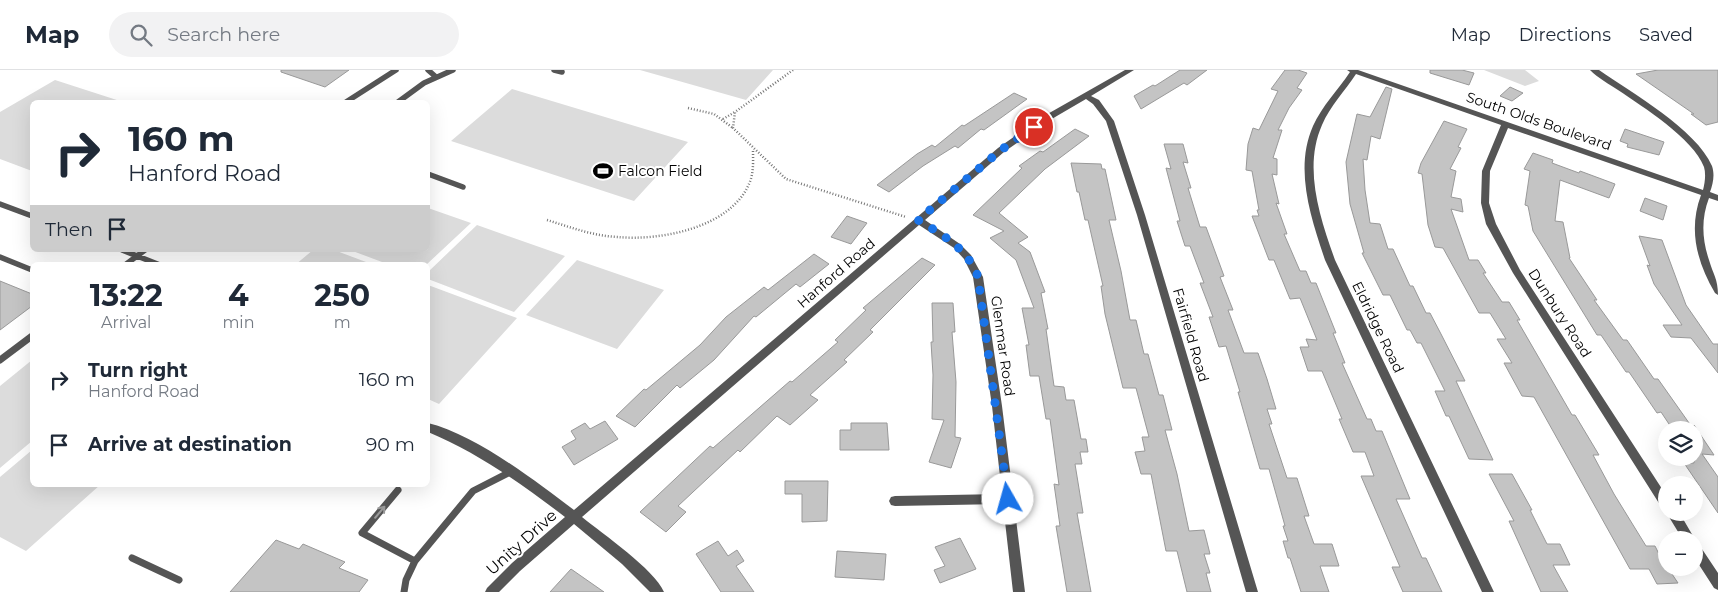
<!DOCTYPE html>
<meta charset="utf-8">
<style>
body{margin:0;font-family:Montserrat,sans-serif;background:#f2f2f3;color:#1f2937;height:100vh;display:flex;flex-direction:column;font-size:19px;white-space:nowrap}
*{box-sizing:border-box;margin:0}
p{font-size:16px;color:#747a83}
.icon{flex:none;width:28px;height:28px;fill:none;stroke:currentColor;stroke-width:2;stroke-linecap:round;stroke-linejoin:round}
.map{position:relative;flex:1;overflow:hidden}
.drawer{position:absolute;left:30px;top:192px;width:400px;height:225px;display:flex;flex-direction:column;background:#fff;border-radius:8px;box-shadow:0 5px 20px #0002}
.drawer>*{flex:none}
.hud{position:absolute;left:30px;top:30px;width:400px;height:152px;border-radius:8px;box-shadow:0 5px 20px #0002;background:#fff;color:#1f2937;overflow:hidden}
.buttons{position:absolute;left:1658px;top:351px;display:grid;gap:10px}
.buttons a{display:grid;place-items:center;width:45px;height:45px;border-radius:50%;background:#fff;box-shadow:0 5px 20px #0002;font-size:25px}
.pin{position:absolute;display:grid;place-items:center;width:42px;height:42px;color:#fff;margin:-21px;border:2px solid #fff;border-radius:50%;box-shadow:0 1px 5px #0007}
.me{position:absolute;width:55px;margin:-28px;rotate:353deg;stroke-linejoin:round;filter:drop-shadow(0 0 4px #0008)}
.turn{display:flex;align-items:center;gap:18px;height:105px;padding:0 15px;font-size:22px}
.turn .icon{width:65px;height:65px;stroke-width:2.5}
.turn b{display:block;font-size:35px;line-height:42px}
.then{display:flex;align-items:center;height:48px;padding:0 15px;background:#0003;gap:10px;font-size:19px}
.eta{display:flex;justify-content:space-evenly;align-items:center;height:85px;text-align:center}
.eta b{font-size:30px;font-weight:700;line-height:35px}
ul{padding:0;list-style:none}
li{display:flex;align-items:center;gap:15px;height:65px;padding:0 15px}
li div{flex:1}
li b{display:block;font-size:19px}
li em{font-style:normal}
header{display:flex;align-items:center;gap:30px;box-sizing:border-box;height:70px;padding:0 25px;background:#fff;border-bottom:1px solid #e0e1e3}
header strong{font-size:24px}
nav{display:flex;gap:28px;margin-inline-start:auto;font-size:18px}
.search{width:350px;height:45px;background:#f2f2f3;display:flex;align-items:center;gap:12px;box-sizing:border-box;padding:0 18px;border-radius:28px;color:#747a83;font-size:19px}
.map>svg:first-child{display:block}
</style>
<header>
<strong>Map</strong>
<div class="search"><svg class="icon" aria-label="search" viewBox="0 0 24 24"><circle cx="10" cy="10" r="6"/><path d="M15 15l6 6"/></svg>Search here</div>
<nav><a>Map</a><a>Directions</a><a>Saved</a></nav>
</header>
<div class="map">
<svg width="1718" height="522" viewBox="0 0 1718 522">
<rect width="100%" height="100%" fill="#fff"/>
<!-- green -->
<path fill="#dcdcdc" d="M640,0H773L746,30Z
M1484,0H1525L1539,11L1525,16Z
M55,10L123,32H32V101L0,89V42Z
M512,19L688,72L634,131L451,71Z
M428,138L471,153L426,195H390L350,180H428Z
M477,155L565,186L514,242L428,209V202Z
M313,180H334L374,195H295Z
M577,190L664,220L617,279L526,245Z
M428,215L517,248L439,334L428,329Z
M32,290V371L0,398V316Z
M32,380V415H100L26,481L0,467V407Z"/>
<!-- building -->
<path fill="#c4c4c4" stroke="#999" d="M281,0H349L325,17L281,2Z
M1180,0H1207L1187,15L1184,13L1141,39L1134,26L1153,15L1155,16Z
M1285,0H1298L1307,3L1297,18L1302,20L1289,38L1278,60H1282L1273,88L1277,89V105L1272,104L1279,134L1276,133L1287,164H1284L1300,201H1306L1311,213H1316L1336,263H1333L1345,293H1342L1367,349H1371L1376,361H1382L1410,429H1396L1422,488H1426L1442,522H1403L1392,497H1400L1361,406H1374L1365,382H1353L1339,349H1342L1322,301H1308L1300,277H1309L1306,269L1317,270L1300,228L1290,229L1274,190H1269L1252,146H1259L1257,140H1259L1252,101L1246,100L1248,74L1253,58L1259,60L1278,21L1271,19Z
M1430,0H1462L1474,3L1469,15L1430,3Z
M1658,0H1718V52L1706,55L1691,44H1694L1636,4Z
M1386,17L1392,19L1380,69L1371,66L1367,90L1363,89L1365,120L1370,153L1380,154L1388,179H1393L1410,216H1413L1426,243H1430L1441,264L1465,311H1456L1493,390L1469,389L1449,346H1446L1435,321H1445L1421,273H1417L1410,260H1407L1390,225H1383L1362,183H1364L1350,134L1346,92L1357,44L1370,47Z
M1510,17L1523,23L1512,31L1500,26Z
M1014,23L1027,29L984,60L981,59L958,78L955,76L923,96L889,122L877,115L917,84L932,75L935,77L962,55L964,56Z
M1444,51L1467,59L1458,77L1461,78L1450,99L1456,101L1451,127L1461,129L1463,142L1451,139L1469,190H1478L1486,203H1483L1502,232H1509L1520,250H1517L1572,345H1575L1599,385H1593L1614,424L1646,476H1655L1666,498H1668L1678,513L1657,514L1649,499H1630L1534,327L1522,326L1504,293H1512L1497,269H1506L1490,243H1479L1443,178L1435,177L1428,155L1422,104L1418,103L1421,93Z
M1075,59L1089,66L1045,99L999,143L1028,167L1018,173L1030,182L1045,222L1041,223L1048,259H1046L1054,316L1064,317L1066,330H1074L1081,369H1086L1088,382H1080L1082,394H1075L1083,443H1077L1091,522H1067L1056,456H1060L1054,414L1059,415L1050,349H1046L1039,306H1030L1026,275H1029L1022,238H1034L1016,190L990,168L1004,161L973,145L1022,98L1019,96L1040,81L1043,82Z
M1625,59L1664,72L1659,85L1627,77L1628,74L1620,71Z
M1164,74H1183L1188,93L1183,92L1191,118H1188L1200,157H1206L1224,206L1220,207L1233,240H1228L1244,283H1258L1267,309L1276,339H1267L1272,354H1269L1287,408H1297L1309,446H1304L1314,474H1332L1339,496H1320L1329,522H1301L1290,488H1288L1283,471H1288L1283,456H1285L1269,399H1260L1238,322H1240L1226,276L1219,277L1209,247H1213L1200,213H1204L1190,176H1185L1177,151H1180L1166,98L1171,99Z
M1533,83L1553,90L1552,93L1579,103L1580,101L1615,114L1609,128L1560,110L1555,151L1563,152L1570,188H1569L1597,230H1594L1623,270H1627L1654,309H1658L1694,360H1673L1661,342L1657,343L1629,302H1626L1601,265H1597L1533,161L1528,136L1525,135L1530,101L1524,99Z
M1071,93L1101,94L1102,99H1105L1116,150H1109L1121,201L1130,250H1136L1144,284H1148L1159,325H1163L1172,360H1165L1177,404L1189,461L1204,460L1210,484H1204L1210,503H1206L1211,522H1187L1177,481H1166L1151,404H1141L1135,382L1145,381L1142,367H1149L1136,318H1123L1105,244L1101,216H1103L1088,150H1085L1079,122H1077Z
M1645,128L1667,136L1663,150L1640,141Z
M847,146L867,153L851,174L831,167Z
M1639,166L1662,170L1686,235L1713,274H1718V303L1691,268L1671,267L1663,255H1682L1654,214L1647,195L1650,196Z
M814,184L829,194L800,217L796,214L756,247L754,246L714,290L680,318L677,315L635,357L616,346L644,319L646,320L700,275L726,247L764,217L768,220Z
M922,188L935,195L870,260L873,262L844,290L847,292L810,325L818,330L790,355L777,346L740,382L738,380L678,436L686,442L666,462L640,442L710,376L713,378L790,311L792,312L838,272L835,270L866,240L863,238Z
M0,211L32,224V236L0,260Z
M932,233H953L955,262H952L956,312L955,367L961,368L951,398L929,392L944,350L932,349L933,305L931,272H933Z
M605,351L618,369L574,395L562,377L576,369L571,361L585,353L590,359Z
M851,353H887L889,380H840V360H851Z
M1694,355L1714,385L1702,384L1718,407V443L1684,393H1694Z
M1489,404H1512L1532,440H1530L1547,474H1560L1570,495H1553L1568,522H1541L1509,451H1514Z
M785,411H828L827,451L802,452V424H785Z
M960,468L976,499L940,513L934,500L945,496L935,477Z
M276,470L299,479L303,474L345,492L339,498L368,510L359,522H230Z
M718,471L728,486L737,480L744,491L736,496L754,522H721L696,484Z
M837,481L886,484L884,510L835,507Z
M571,499L604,522H550Z"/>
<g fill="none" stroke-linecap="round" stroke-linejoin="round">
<!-- path -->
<path stroke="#777" stroke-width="2.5" stroke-dasharray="1 2" stroke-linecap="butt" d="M793,0L735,42L733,58L786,109L906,147
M688,38L714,44L733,58
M723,49L735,42
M547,150C570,157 593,166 618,167C660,171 730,158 749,114C754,103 753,91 753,80"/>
<!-- lane-far1 -->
<path stroke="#555" stroke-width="5.5" d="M428,0L436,7
M554,0L562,2
M346,32L396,0
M398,32L424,13L453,0
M428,104L463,117
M0,134L32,146
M122,180L160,195
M0,187L32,200
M125,195L145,180"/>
<!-- lane -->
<path stroke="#555" stroke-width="7" d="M0,290L32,266
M398,420L362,463L415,491L406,510L404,522
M132,488L179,510
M415,491L473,421L510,402"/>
<!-- street -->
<path fill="#555" fill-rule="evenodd" d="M1125,0H1134L1091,26L1099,30L1114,51L1145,145L1258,522H1246L1137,145L1106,51L1093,34L1086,29L1050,50L1004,82L925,150L960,174L971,185L983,207L1002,336L1025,522H1013L1003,434L895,436L891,435L889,431L891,427L895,426L1002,424L992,336L973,207L964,189L954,178L919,155L582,447C603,464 654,499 664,522H650L622,494L574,454L520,501L499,522H485L487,518L512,493L565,447C522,414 478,383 428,362V353C476,365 534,410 574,440L998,78L1044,46Z
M1347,0H1358L1703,120C1705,112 1706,104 1704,97C1693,68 1643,37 1618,20C1609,14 1598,8 1590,0H1599C1632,23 1696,59 1712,96C1715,105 1713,114 1710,122L1718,125V131L1709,128C1701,149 1702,169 1709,190C1713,204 1718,209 1718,225L1715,223C1697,192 1688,160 1701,125L1508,58L1490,101L1489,133L1496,154L1520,200L1666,425V439L1662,438L1513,203L1486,154L1481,133L1482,101L1501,55L1356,4C1345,21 1330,36 1322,55C1303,98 1320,148 1335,190L1494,522H1482L1325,190C1311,148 1294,99 1313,56C1322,36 1338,20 1350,2Z
M1666,442H1679L1693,466L1694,472L1698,473L1718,503V520L1714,518L1694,487V470H1683Z"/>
</g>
<!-- one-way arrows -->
<defs><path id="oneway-shaft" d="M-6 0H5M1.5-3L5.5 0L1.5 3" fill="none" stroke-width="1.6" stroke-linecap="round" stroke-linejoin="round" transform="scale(1.25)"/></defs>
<use stroke="#999" href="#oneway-shaft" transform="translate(380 442) rotate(-50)"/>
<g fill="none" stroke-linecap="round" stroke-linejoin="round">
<!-- route -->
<path stroke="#1a73e8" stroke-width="9" stroke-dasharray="0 16.2" d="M1008,429L978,207C968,179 943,165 918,150L1001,80L1034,57"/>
</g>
<!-- icons -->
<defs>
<symbol id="stadium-bare" viewBox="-9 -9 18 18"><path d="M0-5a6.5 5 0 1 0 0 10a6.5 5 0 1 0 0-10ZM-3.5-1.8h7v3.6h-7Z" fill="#000" stroke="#fff" stroke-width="2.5" paint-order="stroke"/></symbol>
</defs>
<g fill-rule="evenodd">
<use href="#stadium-bare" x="589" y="87" width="28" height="28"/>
</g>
<g text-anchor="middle" stroke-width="4" stroke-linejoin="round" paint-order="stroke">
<!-- street labels -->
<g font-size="14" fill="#000" stroke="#fff">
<text transform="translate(1539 51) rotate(19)" y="5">South Olds Boulevard</text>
<text transform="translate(836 203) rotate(-41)" y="5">Hanford Road</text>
<text transform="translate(1560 243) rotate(57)" y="5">Dunbury Road</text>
<text transform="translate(1378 257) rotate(64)" y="5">Eldridge Road</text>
<text transform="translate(1191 265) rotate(74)" y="5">Fairfield Road</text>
<text transform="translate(1003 276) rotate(82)" y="5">Glenmar Road</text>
</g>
<!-- poi labels -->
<g font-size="14" fill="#000" stroke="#fff" text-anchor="start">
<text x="618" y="106">Falcon Field</text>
</g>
<!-- near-street labels -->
<g font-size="16" fill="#000" stroke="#fff">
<text transform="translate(521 472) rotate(-42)" y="6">Unity Drive</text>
</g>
</g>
</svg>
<div class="buttons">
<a><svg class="icon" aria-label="layers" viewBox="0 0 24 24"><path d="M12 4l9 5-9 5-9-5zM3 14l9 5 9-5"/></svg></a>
<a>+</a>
<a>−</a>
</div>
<div class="pin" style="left:1034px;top:57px;background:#d93025"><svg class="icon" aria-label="arrive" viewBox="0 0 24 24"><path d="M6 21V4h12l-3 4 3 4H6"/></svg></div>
<svg class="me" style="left:1008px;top:429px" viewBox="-20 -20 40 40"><circle r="19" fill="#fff"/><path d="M0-13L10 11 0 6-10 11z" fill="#1a73e8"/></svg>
<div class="hud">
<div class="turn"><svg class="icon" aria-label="right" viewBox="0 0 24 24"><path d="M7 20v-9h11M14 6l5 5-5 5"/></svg><div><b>160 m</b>Hanford Road</div></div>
<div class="then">Then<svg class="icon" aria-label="arrive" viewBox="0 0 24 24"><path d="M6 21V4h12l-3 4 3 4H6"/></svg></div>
</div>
<section class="drawer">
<div class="eta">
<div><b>13:22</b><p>Arrival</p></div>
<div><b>4</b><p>min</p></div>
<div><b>250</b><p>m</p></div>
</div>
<ul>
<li><svg class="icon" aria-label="right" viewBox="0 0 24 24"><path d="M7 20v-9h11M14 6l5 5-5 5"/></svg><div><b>Turn right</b><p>Hanford Road</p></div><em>160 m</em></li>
<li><svg class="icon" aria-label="arrive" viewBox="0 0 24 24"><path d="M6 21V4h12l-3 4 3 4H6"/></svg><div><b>Arrive at destination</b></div><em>90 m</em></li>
</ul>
</section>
</div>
